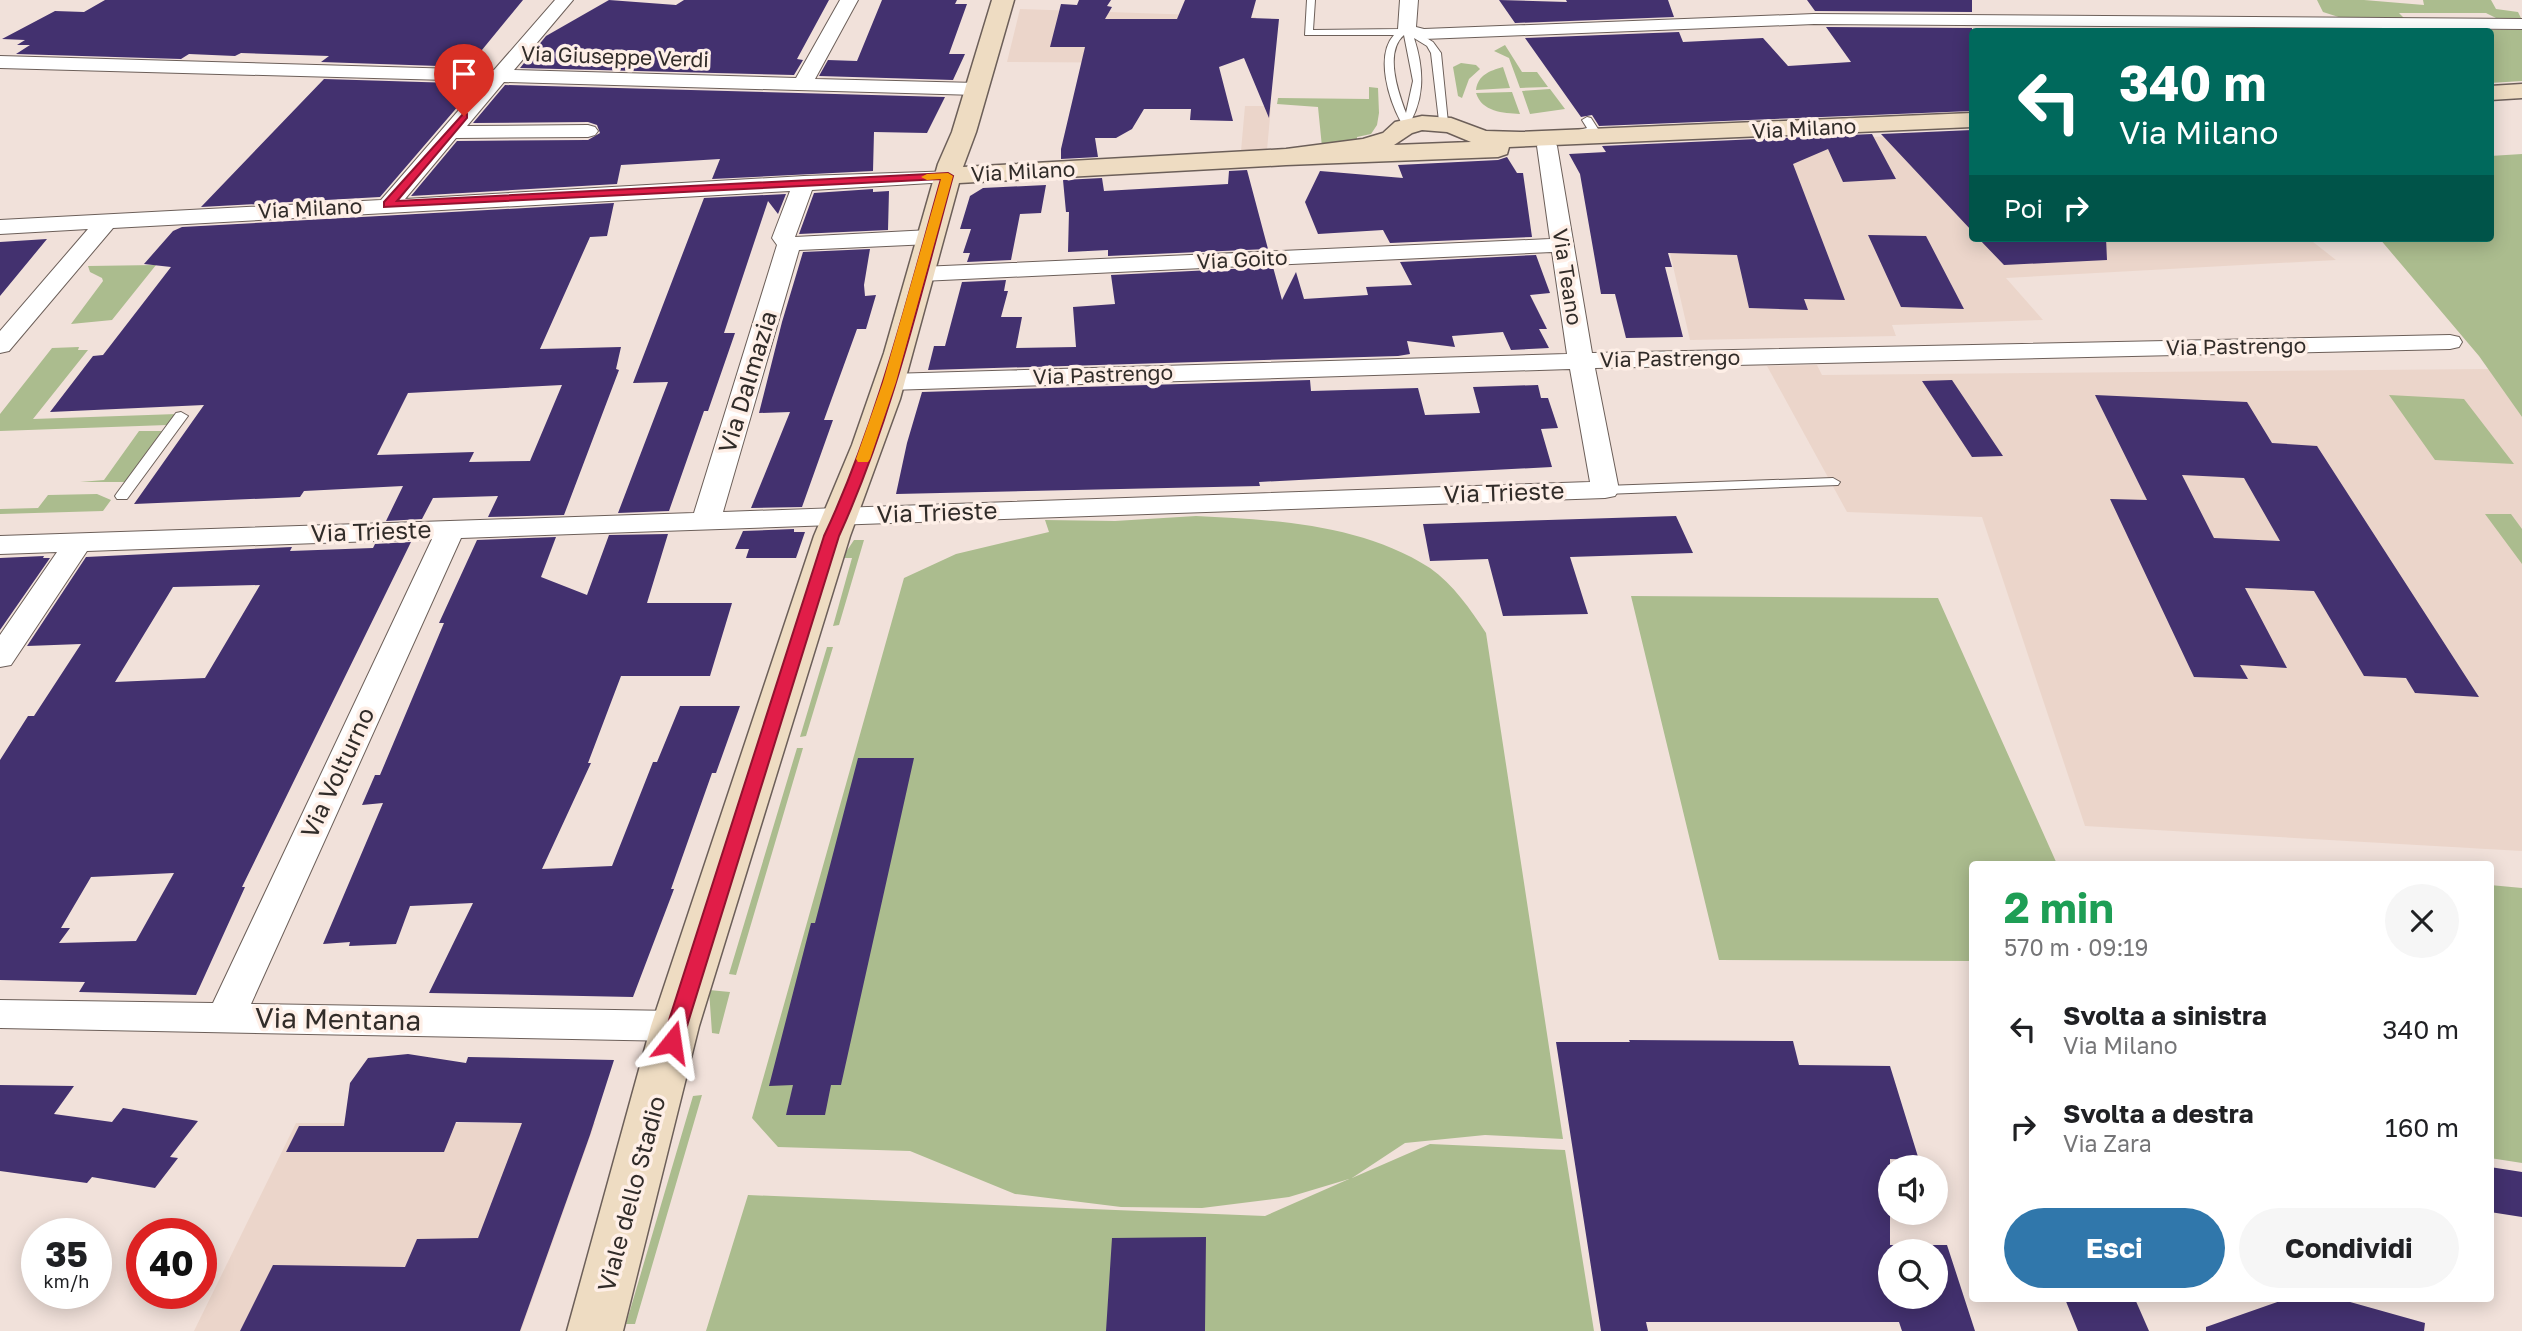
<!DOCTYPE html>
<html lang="it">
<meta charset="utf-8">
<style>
body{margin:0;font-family:"Golos Text",sans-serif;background:#f6f6f6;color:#202124;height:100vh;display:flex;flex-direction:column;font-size:26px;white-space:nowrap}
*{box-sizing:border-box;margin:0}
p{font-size:23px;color:#757577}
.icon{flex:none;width:38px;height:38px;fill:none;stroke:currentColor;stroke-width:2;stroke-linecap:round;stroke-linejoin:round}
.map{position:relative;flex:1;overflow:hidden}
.details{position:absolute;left:1969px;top:861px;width:525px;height:441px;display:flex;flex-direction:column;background:#fff;border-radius:7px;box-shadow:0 4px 18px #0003}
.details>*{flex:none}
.hud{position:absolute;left:1969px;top:28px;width:525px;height:214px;border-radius:7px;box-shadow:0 4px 18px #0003;background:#00695c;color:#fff;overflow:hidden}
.controls{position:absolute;left:1878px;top:1155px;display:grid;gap:14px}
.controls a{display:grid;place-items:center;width:70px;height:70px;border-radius:50%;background:#fff;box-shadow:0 4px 18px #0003;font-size:35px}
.speed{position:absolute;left:21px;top:1218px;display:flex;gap:14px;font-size:35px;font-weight:700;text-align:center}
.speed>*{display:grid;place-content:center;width:91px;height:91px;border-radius:50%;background:#fff;box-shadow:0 4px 18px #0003;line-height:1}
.speed small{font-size:18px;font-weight:400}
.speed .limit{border:10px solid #d22;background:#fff;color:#111}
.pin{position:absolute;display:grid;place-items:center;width:60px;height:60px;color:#fff;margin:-72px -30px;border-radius:50% 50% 50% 0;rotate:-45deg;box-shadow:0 0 7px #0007}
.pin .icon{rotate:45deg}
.me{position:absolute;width:77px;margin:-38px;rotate:15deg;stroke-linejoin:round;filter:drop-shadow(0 0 5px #0008)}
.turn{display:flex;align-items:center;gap:24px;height:147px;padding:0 35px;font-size:32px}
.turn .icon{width:91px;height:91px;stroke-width:2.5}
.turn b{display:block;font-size:49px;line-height:60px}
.then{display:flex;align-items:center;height:66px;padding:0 35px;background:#0003;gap:14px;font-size:26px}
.round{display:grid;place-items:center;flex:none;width:74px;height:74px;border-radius:37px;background:#f6f6f6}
.head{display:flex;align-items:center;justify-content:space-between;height:119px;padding:0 35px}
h1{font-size:42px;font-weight:700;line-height:52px;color:#1e9e55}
.primary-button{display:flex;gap:14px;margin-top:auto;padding:14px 35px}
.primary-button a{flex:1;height:80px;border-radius:42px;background:#3077ab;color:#fff;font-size:28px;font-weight:700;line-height:80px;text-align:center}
.primary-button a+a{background:#f6f6f6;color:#202124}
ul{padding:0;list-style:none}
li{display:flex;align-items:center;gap:21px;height:98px;padding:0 35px}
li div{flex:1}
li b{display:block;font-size:26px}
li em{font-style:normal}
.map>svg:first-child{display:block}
</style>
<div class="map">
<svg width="2522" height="1331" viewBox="0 0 2522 1331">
<rect width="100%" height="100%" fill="#f1e1da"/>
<!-- built -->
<path fill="#ebd5ca" d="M1020,9L1256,17L1251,58H1173L1171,63L1007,62Z
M1245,106H1271L1267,150L1241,151Z
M1972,132V238H2308L2336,260L2006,278L2043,320L1892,325L1896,336L1690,340L1656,192L1693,146Z
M1817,365L1822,375L2489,369L2522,417V851L2085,826L1982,517L1847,512L1767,366Z
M296,1123H595L521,1331H194Z"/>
<!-- green -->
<path fill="#abbc8e" d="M2317,0H2364L2424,5L2423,0H2491L2496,9L2518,12L2521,18L2500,20L2486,13H2399L2405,19L2348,20L2323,12Z
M2310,29L2522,30V81L2490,83V32H2313Z
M1505,45L1522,72H1537L1548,87L1520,88L1509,58L1494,51Z
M1461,63L1476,65L1480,69L1469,79L1462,98L1458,96L1453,67Z
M1503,67L1510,88L1476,90C1478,75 1489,71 1503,67Z
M1369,87L1378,88L1379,113L1377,125L1371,134L1357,137V144L1322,147L1318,107L1277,104L1278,98L1369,99Z
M1550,89L1565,109L1530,114L1522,91Z
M1512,92L1520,114C1503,113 1482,112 1476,93Z
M2522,154V417L2479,356L2379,238H2490V156Z
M156,265L112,320L71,324L103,281L102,278L90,272L88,266Z
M79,347L78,350H88L33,419L177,414L167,425L0,431V414L52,348Z
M2389,395L2464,399L2514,464L2435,460Z
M139,431H162L125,482H80L104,480Z
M97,494L111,500L103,511L0,514V509L38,508L48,495Z
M2485,514H2511L2522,529V564Z
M1196,516C1275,520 1361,524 1430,568C1453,584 1471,610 1486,633L1563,1139L1485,1135L1405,1143L1352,1178L1430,1144L1565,1150L1594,1331H706L748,1195L1265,1216L1349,1179L1289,1197L1202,1208L1121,1207L1015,1194L910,1151L778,1147L752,1118L904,578L956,554L1049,532L1045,520L1115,521Z
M854,540H864L839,625L833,626L852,558H842Z
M1631,596L1938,598L2057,864H1972V961L1719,960Z
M827,647H833L806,736L800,737Z
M797,748H803L736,975L729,974Z
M2490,885L2522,888V1163L2490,1158Z
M709,990L730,992L719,1034L712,1033Z
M702,1095L635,1324H626L693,1096Z"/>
<!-- building -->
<path fill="#43316f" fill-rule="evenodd" d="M105,0H523L468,67L321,62L329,56L241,53L235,56L189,54L181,59L16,54L30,45H17L25,40L2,39L55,11L84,12Z
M609,0L676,5L684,0H829L797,59L803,60L794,75L520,68L546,36Z
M882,0H957L955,4H967L949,54H965L953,80L819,76L828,60L857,61Z
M1079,0H1111L1107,6L1112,7L1105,19H1177L1185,0H1256L1251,18L1279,19L1269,118L1244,58L1219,67L1233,121L1190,120L1191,109H1144L1132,129L1116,138H1095L1098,157L1061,159V149L1085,47H1050L1061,4L1077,5Z
M1499,0L1567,2L1566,0H1668L1674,17L1515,23Z
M1807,0H1972V12L1815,11Z
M1826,27L1972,28V111L1599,126L1592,115L1581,117L1525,38L1679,32L1683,42L1763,38L1788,66L1851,62Z
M324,79L454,83L445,93L463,83H478L380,197L201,207Z
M505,85L945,97L927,133L874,132L873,171L712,179L720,159L621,165L617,184L411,196L457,141L588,140L600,133L597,125L588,122L473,123Z
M1972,130V231L1881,134Z
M1872,134L1896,179L1843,182L1828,149L1793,164L1845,300L1804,299L1808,310L1749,308L1737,255L1668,253L1672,267H1665L1683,337L1626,338L1615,294H1601L1580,174L1569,154L1606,152L1602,146Z
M1507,157L1517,173H1523L1532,237L1390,243L1383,230L1318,234L1305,202L1320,171L1403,178L1398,165L1498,160Z
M1247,170L1268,249L1108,256V250L1068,252L1069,212H1066L1063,180L1102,178L1104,191L1228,184L1229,171Z
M1046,185L1041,213L1020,214L1011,260L967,262L970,253H963L971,229H960L970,196L983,188Z
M873,189V192L889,191L888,230L799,234L814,193Z
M786,194L778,214L768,201L724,333H735L708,411H704L669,511L618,513L668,382L633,383L704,198Z
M614,203L607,236L590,237L540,349L621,347L616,369L619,370L564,515L488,517L498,496L433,498L422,519L386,521L403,486L304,491L300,497L134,504L204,405L50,412L93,356L103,355L171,267L144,264L173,231L182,227ZM562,385L530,461L469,462L474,452L377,455L408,393Z
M1868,235L1926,236L1964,309L1901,307Z
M1978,238H2106L2107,260L2004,265Z
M47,239L0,296V242Z
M870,249L864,285L865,296L876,295L866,329H857L824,420H833L802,507L751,508L790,412L759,413L782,322L803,252Z
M1536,255L1550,293L1530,295L1547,329H1539L1549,348L1511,350L1503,332L1452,336L1455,347L1407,341L1410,354L1398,356L928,370L934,346H945L962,282L1006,280L1004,291H1008L1001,317H1022L1016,348L1076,347L1073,307L1115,304L1111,275L1273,267L1282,300L1296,272L1304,299L1368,295L1366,287L1412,285L1400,262Z
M1310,380L1311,391L1418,388L1425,415L1480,413L1473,387L1538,385L1541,398H1548L1558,428L1541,429L1552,467L1259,482L1260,486L896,494L907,443L922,392Z
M1952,380L2003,456L1972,457L1922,381Z
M2095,395L2247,402L2272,443L2317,446L2479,697L2415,693L2406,678L2364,676L2314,591L2245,588L2287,668L2240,665L2248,679L2194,677L2110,499L2147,500ZM2182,475L2244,478L2280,541L2214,538Z
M1676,516L1693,553L1570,557L1588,614L1503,616L1488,559L1430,561L1423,524Z
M794,529V532H805L796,558H746L749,549H735L743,531Z
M668,534L647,603H732L710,676H621L588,763H591L542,869L612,866L653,762H657L680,706H740L716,773H712L671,889H674L633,997L429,993L473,903L410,906L396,944L349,946L350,942L323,944L383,803L362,805L375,775H380L444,623H439L477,540L556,537L541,577L587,595L609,535Z
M411,542L242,887H245L196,995L79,992L85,982L0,980V760L28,716H34L81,644L27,646L86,557L292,547L290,551L373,548L375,544ZM260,585L205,678L115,682L173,587ZM174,873L136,941L59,943L70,928H61L91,877Z
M44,556L43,558H50L0,630V558Z
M858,758H914L841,1085H831L825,1115H786L793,1085L769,1086L811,923H815Z
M1629,1040L1793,1041L1799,1065L1890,1066L1919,1160L1890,1159V1245H1947L1975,1331H1902L1899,1322H1646L1648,1331H1601L1556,1042H1630ZM1890,1251H1936V1297H1890Z
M408,1054L466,1063L468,1057L614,1060L590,1135L520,1331H240L273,1265L405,1267L417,1239L478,1238L522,1123L456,1122L444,1152H286L299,1126H344L350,1083L368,1058Z
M0,1085L74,1086L54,1114L112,1122L123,1108L198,1121L170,1157L178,1158L155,1188L92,1177L87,1183L0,1171Z
M2490,1167L2522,1172V1217L2490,1212Z
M1206,1237L1205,1331H1106L1112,1238Z
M2296,1298L2343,1300L2425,1323L2424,1331H2206V1327L2283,1300Z
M2065,1299H2135L2149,1331H2078Z"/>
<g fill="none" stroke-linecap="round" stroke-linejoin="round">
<defs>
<path id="lane" d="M1307,0H1315L1313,30L1401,29L1407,26L1433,42L1441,53L1448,123L1439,121L1431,53L1427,46L1414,38C1425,72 1425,103 1404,132H1396L1395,130L1401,122C1389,100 1375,56 1394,35H1305ZM1404,35L1413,81L1406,113C1398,92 1384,52 1404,35Z
M1587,117L1591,118L1598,129L1579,134V130L1587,128L1582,120Z
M181,412L188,416L127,499H117L115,496L117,493L176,413Z
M1833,478L1840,482L1838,485L1605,494L1598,490L1605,486Z"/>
<path id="street" d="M555,0H573L514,70L796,78L840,0H858L815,79L977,83L987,89L977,95L504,82L467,126L588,125L595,127L598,131L595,135L588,137L456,138L405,199L804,176L956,171L959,176L956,181L948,182L812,190L795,237L930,230L938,232L941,237L938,242L930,244L799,250L723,512L1590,482L1570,369L889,390L880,387L876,382L880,377L889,374L1567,354L1552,252L921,281L913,279L909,274L913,269L921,267L1550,239L1537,146L1540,142H1554L1557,146L1592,353L2450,335L2459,337L2462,342L2459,347L2450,349L1595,368L1619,490L1615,496L1605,498L461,538L251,1004L675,1011L689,1016L695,1026L689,1036L675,1041L0,1028V1000L213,1003L432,539L87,551L11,665L0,667V635L57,552L0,554V536L694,513L777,245L772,238L790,191L113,228L9,351L0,353V331L88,229L0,234V220L381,200L484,81L0,68V56L494,70Z
M1400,0H1418L1416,27L1424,29L1814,14L2522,19V29L1814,24L1424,39L1406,36L1398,29Z"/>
<path id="secondary" d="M992,0H1014L976,132L963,167L1286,149L1363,139L1383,133L1395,122L1422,116L1451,118L1486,131L1520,132L1972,113V127L1509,147L1507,154L1498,157L1286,165L959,183L900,399L850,536L699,1026L623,1331H567L651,1026L814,536L852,445L884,353L938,164L952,132ZM1422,130L1447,132L1471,142L1394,145L1412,133Z
M2522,84V98L2490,100V86Z"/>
</defs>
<!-- lane casing -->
<use href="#lane" stroke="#6c5f59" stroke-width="2"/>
<!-- street casing -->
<use href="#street" stroke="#6c5f59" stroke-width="2"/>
<!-- secondary casing -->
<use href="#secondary" stroke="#6c5f59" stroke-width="3"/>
<!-- lane -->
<use href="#lane" fill="#fff" fill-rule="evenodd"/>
<!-- street -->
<use href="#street" fill="#fff" fill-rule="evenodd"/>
<!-- secondary -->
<use href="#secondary" fill="#eedcc2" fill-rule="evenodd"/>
</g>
<!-- route -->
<path fill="#e11d48" stroke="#92132f" stroke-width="2" d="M464,113L467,114V118L397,201L948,173L953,176C920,297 891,422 839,536L682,1042L679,1047L672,1049L665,1047L662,1042L824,536C877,423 907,299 941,179L384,207V202Z"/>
<!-- slow -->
<path fill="#f59e0b" d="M948,173L953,176L896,382L870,459L868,462H858L856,459L883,382L941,179L927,180L921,177L927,174Z"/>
<g text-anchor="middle" stroke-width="7" stroke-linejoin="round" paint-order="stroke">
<!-- far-street labels -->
<g font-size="21" fill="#312c29" stroke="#feefe7">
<text transform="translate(615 57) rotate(2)" y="7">Via Giuseppe Verdi</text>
<text transform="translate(1804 129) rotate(-3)" y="7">Via Milano</text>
<text transform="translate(1023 172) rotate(-3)" y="7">Via Milano</text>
<text transform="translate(310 209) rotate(-3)" y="7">Via Milano</text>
<text transform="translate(1242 260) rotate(-3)" y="7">Via Goito</text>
<text transform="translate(1567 277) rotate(81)" y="7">Via Teano</text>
<text transform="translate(2236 347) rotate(-1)" y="7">Via Pastrengo</text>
<text transform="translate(1670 359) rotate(-1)" y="7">Via Pastrengo</text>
<text transform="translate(1103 375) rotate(-2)" y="7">Via Pastrengo</text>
</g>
<!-- street labels -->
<g font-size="24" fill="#312c29" stroke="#feefe7">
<text transform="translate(748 382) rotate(-73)" y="8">Via Dalmazia</text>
<text transform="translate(1504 493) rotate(-2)" y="8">Via Trieste</text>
<text transform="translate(937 513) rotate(-2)" y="8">Via Trieste</text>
<text transform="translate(371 532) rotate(-2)" y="8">Via Trieste</text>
<text transform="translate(338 773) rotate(-65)" y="8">Via Volturno</text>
<text transform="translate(632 1194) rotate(-75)" y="8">Viale dello Stadio</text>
</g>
<!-- near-street labels -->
<g font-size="28" fill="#312c29" stroke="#feefe7">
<text transform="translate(338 1019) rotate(1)" y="10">Via Mentana</text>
</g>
</g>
</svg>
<div class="controls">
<a><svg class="icon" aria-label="sound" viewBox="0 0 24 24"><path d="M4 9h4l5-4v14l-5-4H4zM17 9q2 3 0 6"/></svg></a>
<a><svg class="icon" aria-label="search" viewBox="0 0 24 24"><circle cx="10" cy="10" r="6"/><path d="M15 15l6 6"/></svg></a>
</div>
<div class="speed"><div>35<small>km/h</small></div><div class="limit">40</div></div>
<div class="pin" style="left:464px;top:116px;background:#d93025"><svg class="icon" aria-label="arrive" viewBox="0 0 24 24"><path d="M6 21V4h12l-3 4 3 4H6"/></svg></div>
<svg class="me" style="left:672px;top:1042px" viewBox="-20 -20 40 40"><path d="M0-17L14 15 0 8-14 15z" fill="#e11d48" stroke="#fff" stroke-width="4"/></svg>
<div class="hud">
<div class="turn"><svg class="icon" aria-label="left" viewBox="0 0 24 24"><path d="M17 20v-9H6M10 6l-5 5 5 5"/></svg><div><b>340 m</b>Via Milano</div></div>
<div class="then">Poi<svg class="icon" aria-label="right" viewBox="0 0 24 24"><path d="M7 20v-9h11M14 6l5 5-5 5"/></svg></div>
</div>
<section class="details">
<div class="head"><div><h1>2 min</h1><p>570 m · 09:19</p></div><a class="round"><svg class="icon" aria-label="close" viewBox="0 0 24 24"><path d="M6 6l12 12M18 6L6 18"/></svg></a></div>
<ul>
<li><svg class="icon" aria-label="left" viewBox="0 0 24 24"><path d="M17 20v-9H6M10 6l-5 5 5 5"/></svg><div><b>Svolta a sinistra</b><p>Via Milano</p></div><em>340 m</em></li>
<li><svg class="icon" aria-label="right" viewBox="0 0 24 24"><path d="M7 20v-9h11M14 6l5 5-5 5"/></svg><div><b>Svolta a destra</b><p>Via Zara</p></div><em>160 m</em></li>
</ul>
<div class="primary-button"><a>Esci</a><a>Condividi</a></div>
</section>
</div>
